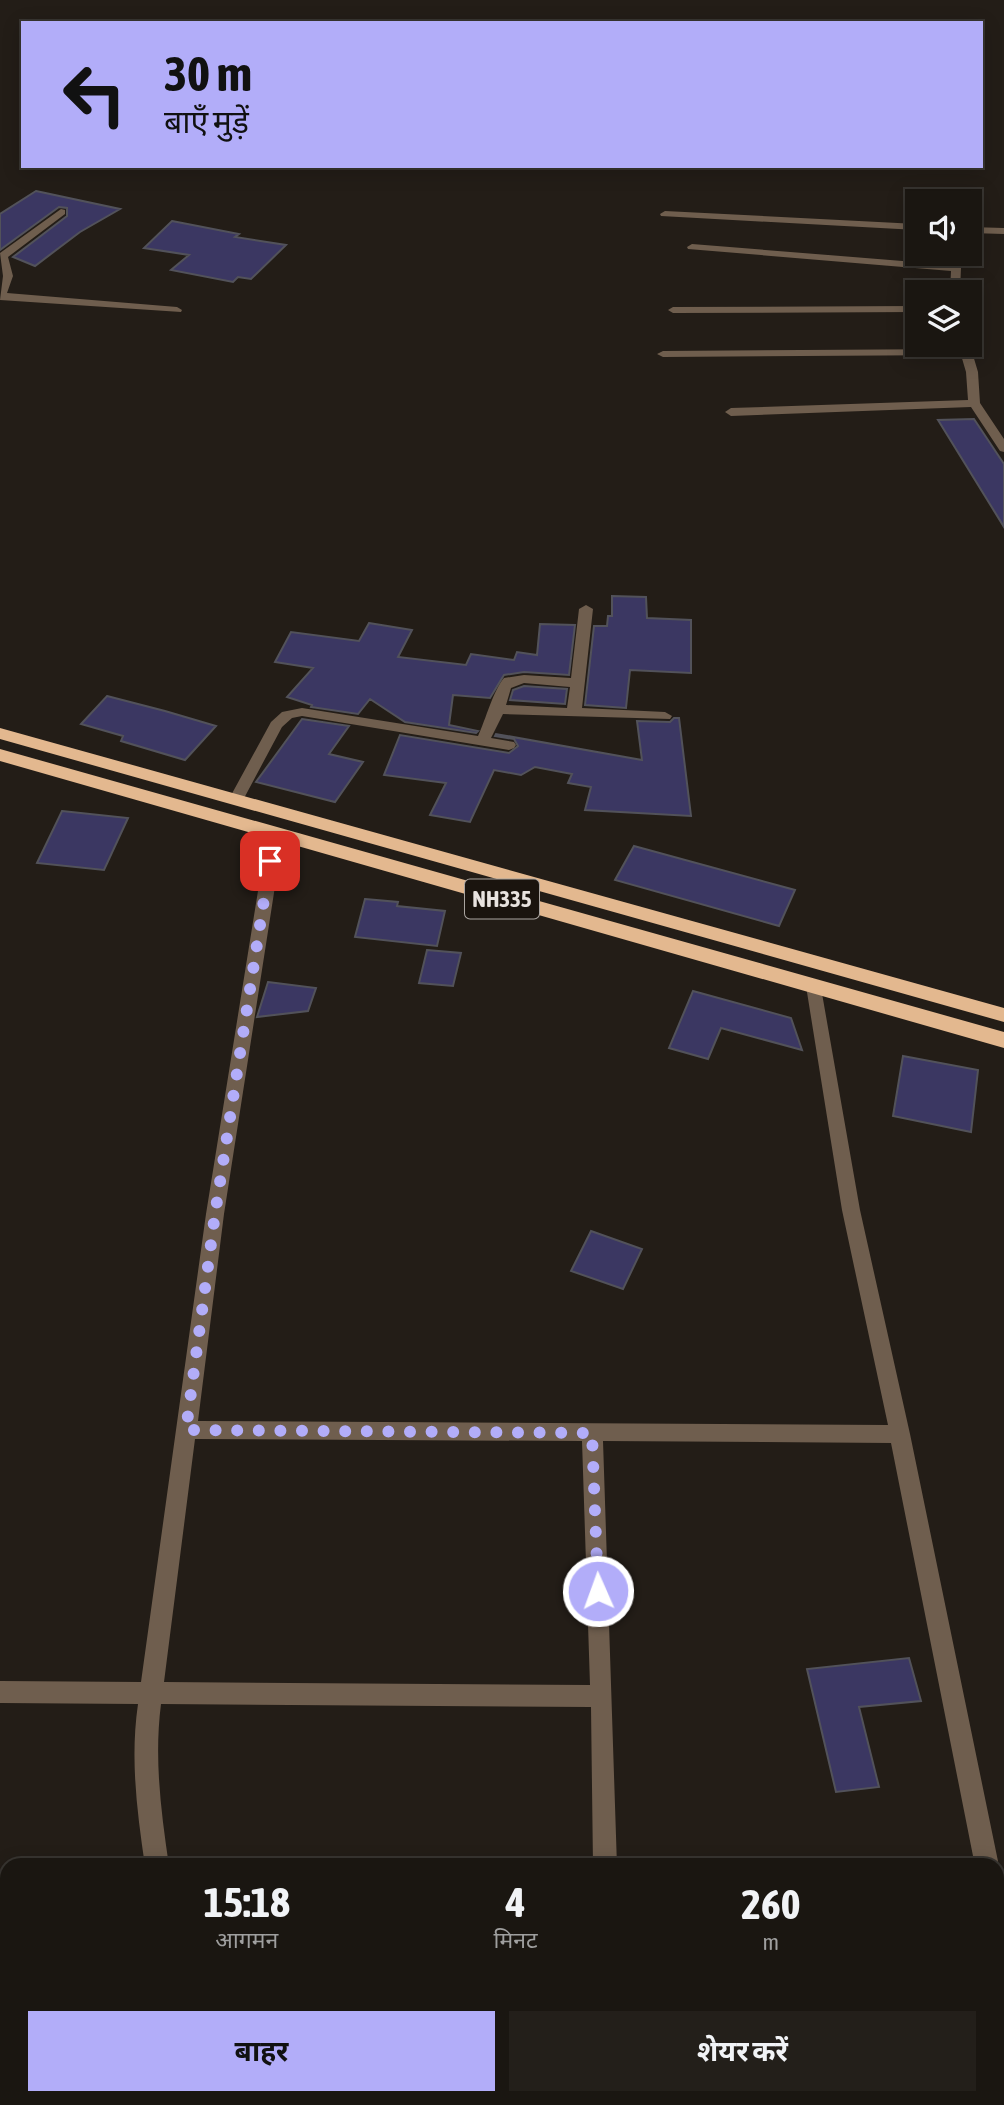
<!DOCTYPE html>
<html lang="hi">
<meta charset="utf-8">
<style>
body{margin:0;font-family:"Asap Condensed","Noto Sans Devanagari",sans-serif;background:#231f1a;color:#f1f3f6;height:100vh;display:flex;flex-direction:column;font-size:26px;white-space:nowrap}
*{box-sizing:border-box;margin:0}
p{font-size:23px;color:#9f9f9f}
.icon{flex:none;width:38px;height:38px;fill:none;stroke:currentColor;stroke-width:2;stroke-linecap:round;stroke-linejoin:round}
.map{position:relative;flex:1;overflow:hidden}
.side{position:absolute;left:0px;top:1858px;width:1004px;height:247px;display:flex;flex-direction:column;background:#1a1611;border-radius:21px 21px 0 0;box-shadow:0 4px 18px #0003,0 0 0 2px #383531}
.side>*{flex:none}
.hud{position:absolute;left:21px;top:21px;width:962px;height:147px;border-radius:0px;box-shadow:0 4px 18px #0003,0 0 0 2px #383531;background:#b2adf9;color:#111;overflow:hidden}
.controls{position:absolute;left:905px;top:189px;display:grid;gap:14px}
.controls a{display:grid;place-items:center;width:77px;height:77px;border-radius:0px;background:#1a1611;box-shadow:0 4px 18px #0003,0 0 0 2px #383531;font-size:35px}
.pin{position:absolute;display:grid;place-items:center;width:60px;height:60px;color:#fff;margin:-30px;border-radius:14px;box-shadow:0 4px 10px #0006}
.me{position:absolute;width:77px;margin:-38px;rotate:358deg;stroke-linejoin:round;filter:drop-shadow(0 0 5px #0008)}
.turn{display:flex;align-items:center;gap:24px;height:147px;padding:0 28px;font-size:32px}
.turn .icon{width:91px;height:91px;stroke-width:2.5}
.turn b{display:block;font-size:49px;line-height:60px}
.eta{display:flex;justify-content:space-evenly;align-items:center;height:119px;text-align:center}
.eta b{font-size:42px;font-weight:700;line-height:49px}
.action{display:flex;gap:14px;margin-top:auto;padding:14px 28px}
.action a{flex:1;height:80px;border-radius:0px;background:#b2adf9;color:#111;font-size:28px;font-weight:700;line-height:80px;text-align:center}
.action a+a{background:#231f1a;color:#f1f3f6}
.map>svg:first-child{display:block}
</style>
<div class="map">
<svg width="1004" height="2105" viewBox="0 0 1004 2105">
<rect width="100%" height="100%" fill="#231d17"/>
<!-- building -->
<path fill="#3b3762" stroke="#52525a" stroke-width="2" d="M36,191L120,209L80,232L35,266L13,257L67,216V208L59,207L0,250V214Z
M172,221L239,234L235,237L286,245L251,279L238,277L233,282L171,270L189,255L144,248Z
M974,419L1004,464V527L938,420Z
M612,596L646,597L647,618L691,620V673L630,670L626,708L585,705L594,626H607L608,616H612Z
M369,623L412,630L398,657L466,665L471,654L514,660L517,652L537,655L540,624L575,625L569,675L524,672L504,675L490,698L453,695L449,725L478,731L476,733L405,722L370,699L358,714L311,707L312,705L287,697L313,668L275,662L291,632L359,641Z
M524,686L567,689L565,704L510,700L513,690Z
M107,696L165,711L216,726L185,760L121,741L123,736L81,724Z
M674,718H679L691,816L585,810L591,787L568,783L572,774L535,767L521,775L494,770L470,822L430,815L446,783L384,775L400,735L509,753L518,746L514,739L495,736L496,734L642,760L637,721L670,722Z
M302,719L349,726L329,754L363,762L335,802L256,782Z
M62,811L128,818L104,870L37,863Z
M634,846L795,890L779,926L615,880Z
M365,899L398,902L397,906L445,911L437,946L355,937Z
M427,950L461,953L453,986L419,983Z
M268,982L316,988L308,1011L257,1017Z
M693,991L791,1018L802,1050L721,1028L708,1059L669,1048Z
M903,1056L978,1070L971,1132L893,1116Z
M591,1231L642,1249L623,1289L571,1271Z
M909,1658L921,1701L859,1707L879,1787L836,1792L807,1669Z"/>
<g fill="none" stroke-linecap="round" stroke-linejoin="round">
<!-- minor -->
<path fill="#6f5e4e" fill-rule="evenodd" d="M61,209L65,210V214L8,257L13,276L7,293L177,307L182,310L181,312L0,300L3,276L0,253Z
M665,211L917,224V230L661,216L660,214Z
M970,227L1004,228V234L970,233Z
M692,244L952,265L956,254H966L961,268L960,292H950L951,271L688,249L687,247Z
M917,306V312L673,313L668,310L673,307Z
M959,345H970L978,372L980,403L1004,439V452L1000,451L971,407L731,416L725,412L731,408L968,400L966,372L961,355L663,357L657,354L663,351L959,349Z
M586,605L593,609L582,708L665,712L672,716L670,719L503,714L491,738L514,742L516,745L514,748L509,750L302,716L292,718L282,727L242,802H232L229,799L271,722L282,712L302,708L478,736C486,719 493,691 504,678L524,675L571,678L579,609ZM524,683L570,687L567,708L506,705L511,688Z
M275,830L283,835L224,1214L198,1421L888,1425L842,1210L806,986L814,980L820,982L860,1210L910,1434L999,1866L998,1870V1866H975L891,1443L603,1441L617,1866H593L591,1707L161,1704C154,1759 161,1811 169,1866H145C137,1811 130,1759 138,1704L0,1703V1681L141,1682L206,1214L267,835ZM195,1439L582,1441L590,1685L164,1682Z
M998,1903L1004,1906V1961L998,1958Z
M0,1923H7V1949H0Z
M103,2098H129L128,2105H102Z
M356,2098H382L381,2105H355Z"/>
<!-- highway -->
<path fill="#e3b88f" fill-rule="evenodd" d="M0,728L1004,1008V1022L0,739Z
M0,749L1004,1032V1048L0,761Z"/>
</g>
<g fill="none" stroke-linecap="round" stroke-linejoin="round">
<!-- route -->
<path stroke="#b2adf9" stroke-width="12" stroke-dasharray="0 21.6" d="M270,861L215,1214L186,1430L592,1433L598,1591"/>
</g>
<g text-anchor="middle" stroke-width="7" stroke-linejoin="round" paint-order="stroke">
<!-- shield labels -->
<rect fill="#1a140e" stroke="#aaa5a0" stroke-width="2" x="465" y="879.5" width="74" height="39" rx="5"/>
<g font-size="23" font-weight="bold" fill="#e8e3df">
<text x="502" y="907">NH335</text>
</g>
</g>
</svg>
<div class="controls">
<a><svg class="icon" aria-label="sound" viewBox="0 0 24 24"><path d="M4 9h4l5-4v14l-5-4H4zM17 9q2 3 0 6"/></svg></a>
<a><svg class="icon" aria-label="layers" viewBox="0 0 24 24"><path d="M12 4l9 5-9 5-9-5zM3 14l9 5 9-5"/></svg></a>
</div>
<div class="pin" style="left:270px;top:861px;background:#d93025"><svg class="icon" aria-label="arrive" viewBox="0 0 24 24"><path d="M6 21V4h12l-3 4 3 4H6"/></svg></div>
<svg class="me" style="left:598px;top:1591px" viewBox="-20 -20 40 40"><circle r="17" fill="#b2adf9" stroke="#fff" stroke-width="3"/><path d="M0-11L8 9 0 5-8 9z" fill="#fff"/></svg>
<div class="hud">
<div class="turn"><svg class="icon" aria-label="left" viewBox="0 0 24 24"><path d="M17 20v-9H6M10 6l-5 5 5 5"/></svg><div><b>30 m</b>बाएँ मुड़ें</div></div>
</div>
<section class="side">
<div class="eta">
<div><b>15:18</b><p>आगमन</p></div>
<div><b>4</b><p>मिनट</p></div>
<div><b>260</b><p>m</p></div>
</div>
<div class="action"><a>बाहर</a><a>शेयर करें</a></div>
</section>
</div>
